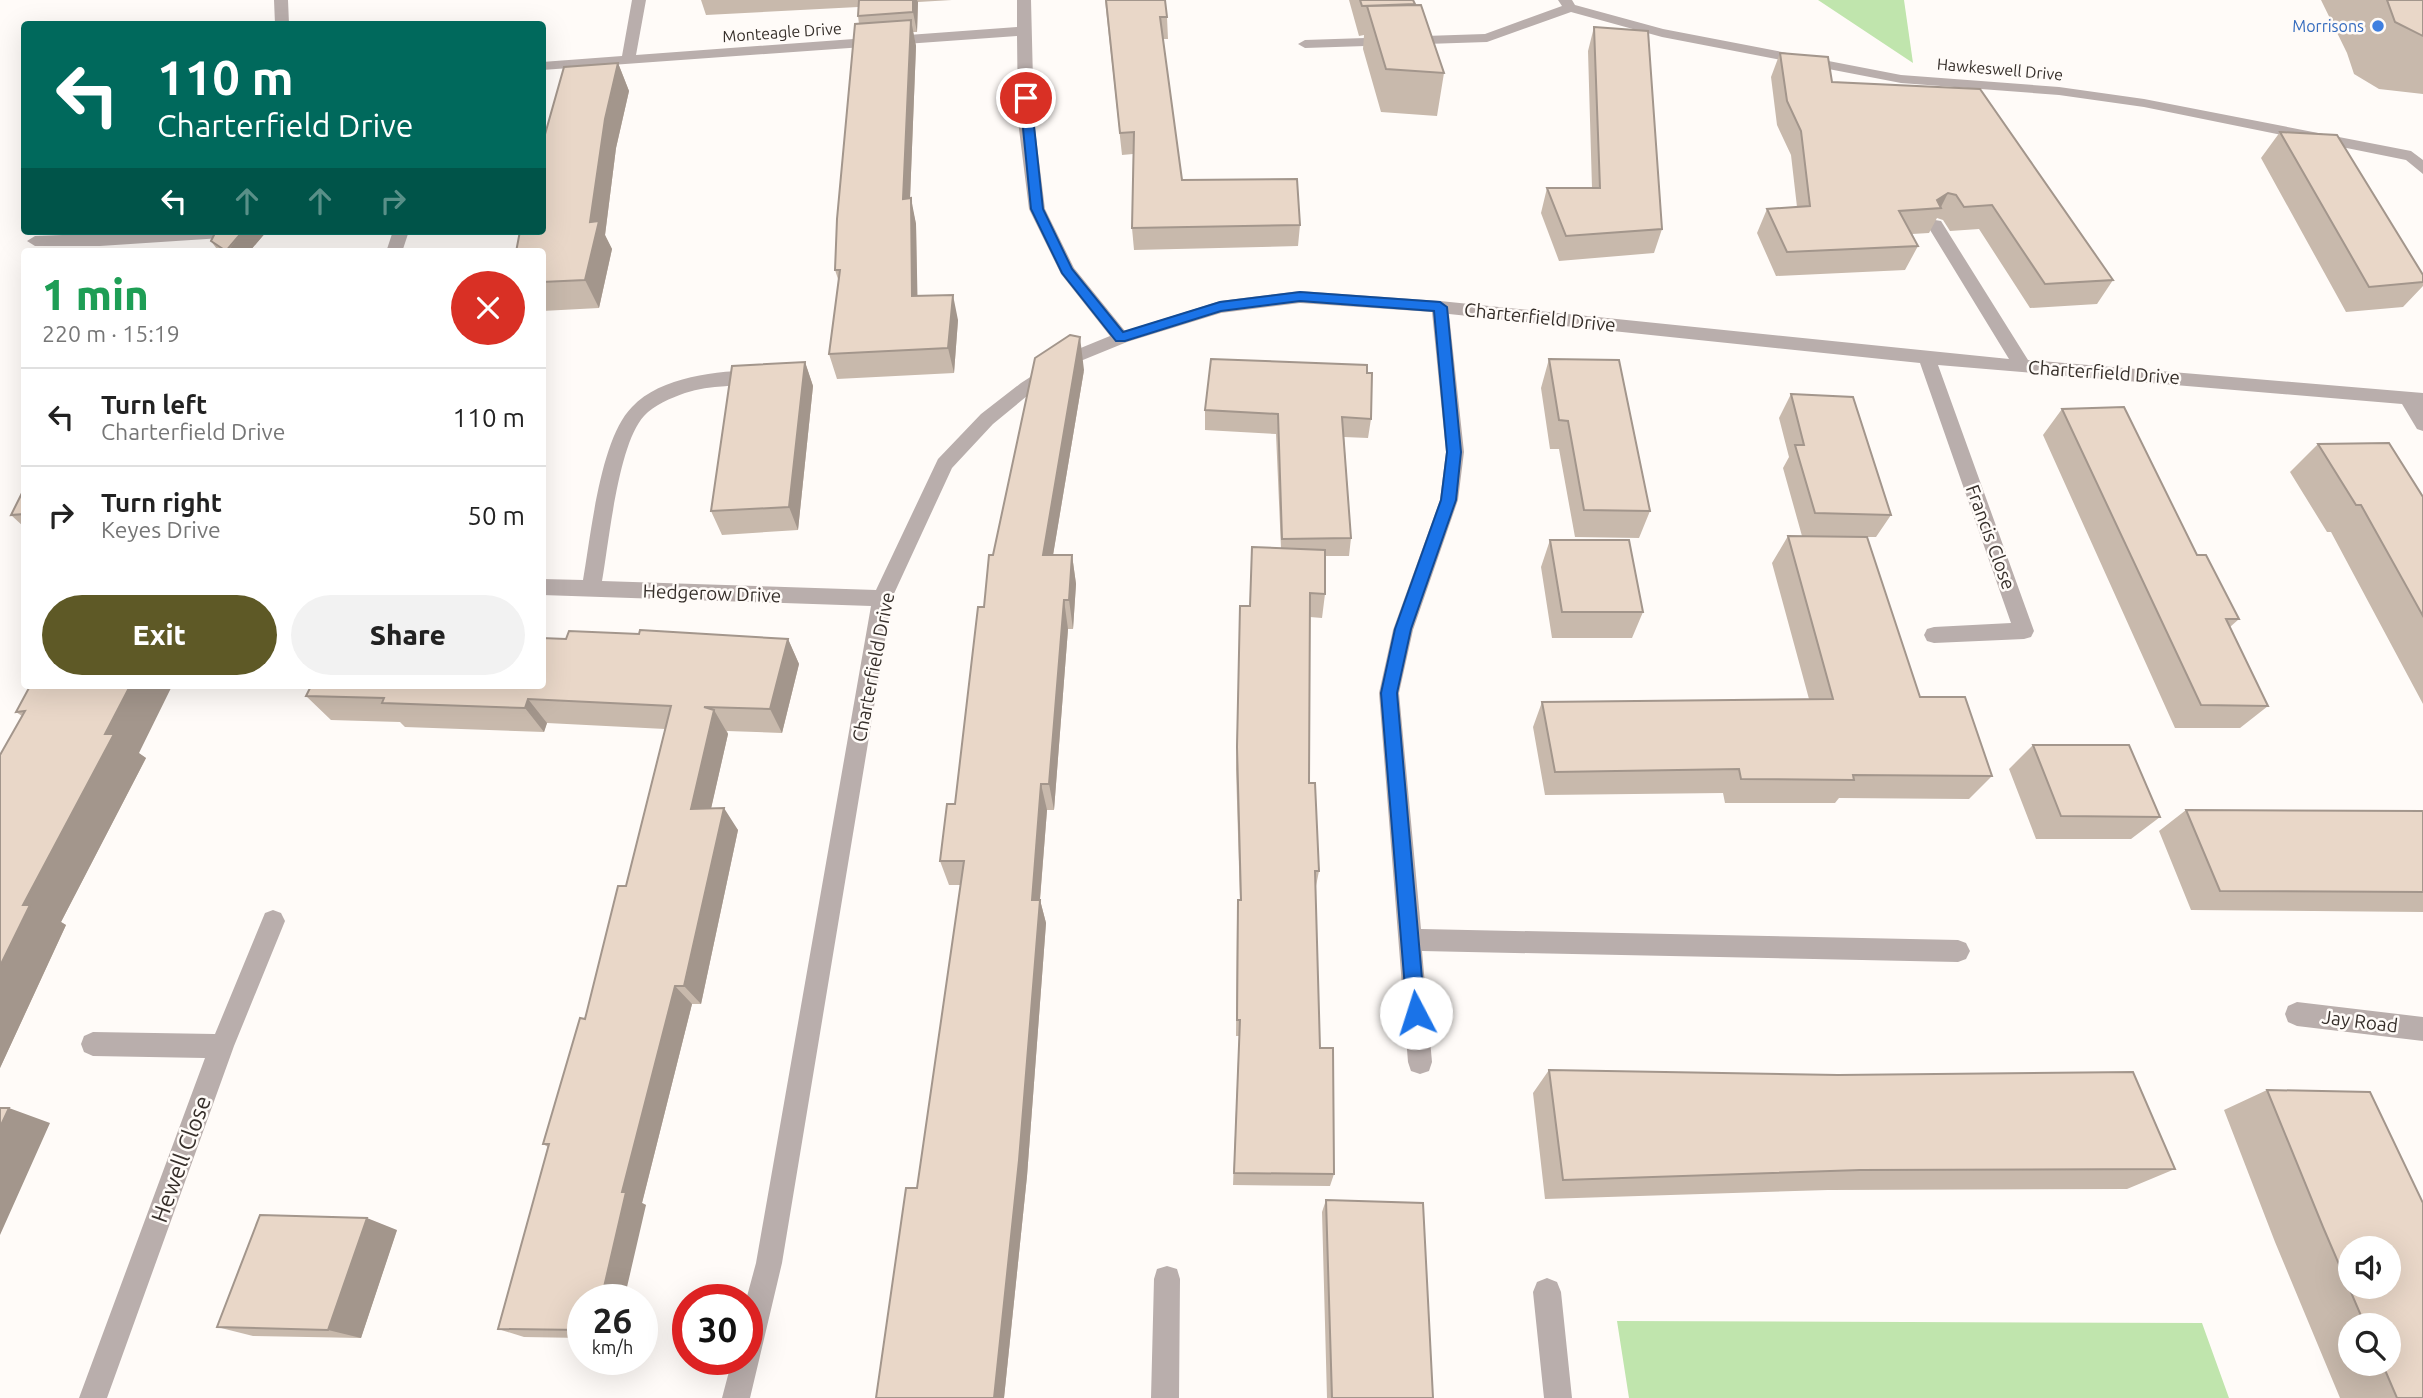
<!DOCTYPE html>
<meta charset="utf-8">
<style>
body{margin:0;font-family:Ubuntu,sans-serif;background:#f2f2f2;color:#222;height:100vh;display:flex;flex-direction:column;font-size:26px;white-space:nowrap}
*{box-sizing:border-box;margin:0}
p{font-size:23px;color:#767676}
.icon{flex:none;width:38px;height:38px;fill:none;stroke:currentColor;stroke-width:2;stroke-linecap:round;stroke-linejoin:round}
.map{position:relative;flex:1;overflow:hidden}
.side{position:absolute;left:21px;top:248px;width:525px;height:441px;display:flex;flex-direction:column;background:#fff;border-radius:7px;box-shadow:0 7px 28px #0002}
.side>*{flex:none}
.hud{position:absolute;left:21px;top:21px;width:525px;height:214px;border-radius:7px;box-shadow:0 7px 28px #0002;background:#00695c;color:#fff;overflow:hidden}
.tools{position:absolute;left:2338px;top:1236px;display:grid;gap:14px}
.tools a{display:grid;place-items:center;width:63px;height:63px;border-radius:50%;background:#fff;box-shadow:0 7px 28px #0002;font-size:35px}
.speed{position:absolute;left:567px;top:1284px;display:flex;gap:14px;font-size:35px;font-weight:700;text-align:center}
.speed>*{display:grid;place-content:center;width:91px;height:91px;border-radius:50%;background:#fff;box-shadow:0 7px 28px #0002;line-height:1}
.speed small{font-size:18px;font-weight:400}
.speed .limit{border:10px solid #d22;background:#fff;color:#111}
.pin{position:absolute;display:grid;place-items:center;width:60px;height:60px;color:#fff;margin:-30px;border:4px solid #fff;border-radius:50%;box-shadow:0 2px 7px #0007}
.me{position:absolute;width:77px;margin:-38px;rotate:355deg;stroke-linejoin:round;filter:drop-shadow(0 0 5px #0008)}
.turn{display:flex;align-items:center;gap:24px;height:147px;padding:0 21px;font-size:32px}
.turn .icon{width:91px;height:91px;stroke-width:2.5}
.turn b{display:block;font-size:49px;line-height:60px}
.lanes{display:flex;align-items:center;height:66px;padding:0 21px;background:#0003;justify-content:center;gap:35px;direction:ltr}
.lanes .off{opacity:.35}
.round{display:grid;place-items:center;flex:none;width:74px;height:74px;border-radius:37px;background:#f2f2f2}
.overview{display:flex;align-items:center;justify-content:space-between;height:119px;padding:0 21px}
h1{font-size:42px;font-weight:800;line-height:52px;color:#1e9e55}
.cta{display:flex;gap:14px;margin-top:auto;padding:14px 21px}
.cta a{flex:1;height:80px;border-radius:42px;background:#5e5926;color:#fff;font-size:28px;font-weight:800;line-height:80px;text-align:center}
.cta a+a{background:#f2f2f2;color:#222}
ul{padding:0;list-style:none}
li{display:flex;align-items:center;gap:21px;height:98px;padding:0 21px;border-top:2px solid #e0e0e0}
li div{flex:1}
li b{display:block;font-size:26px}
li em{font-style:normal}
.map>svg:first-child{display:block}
</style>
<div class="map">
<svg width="2423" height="1398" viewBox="0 0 2423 1398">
<rect width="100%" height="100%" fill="#fffbf8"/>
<!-- green -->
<path fill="#c0e5ad" d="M1818,0H1904L1913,63Z
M1617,1321L2202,1323L2229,1398H1629Z"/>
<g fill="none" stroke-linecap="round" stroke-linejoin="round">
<!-- minor -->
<path fill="#b9aeac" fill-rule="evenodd" d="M274,0H288L289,24H275Z
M632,0H646L636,55L1017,27V0H1031L1034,121L1045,209L1074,268L1125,331L1220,301L1300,291L1440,301L2009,359L1927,225L1935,220L1941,221L2028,360L2423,393V431L2417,429L2402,404L1938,365L2034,631L2031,637L2024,639L1934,643L1927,641L1924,635L1927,629L1934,627L2011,623L1920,363L1449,314L1464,452L1458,500L1413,630L1399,693L1421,929L1958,940L1966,943L1970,951L1966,959L1958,962L1422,951L1432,1062L1429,1071L1420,1074L1411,1071L1408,1062L1379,693L1393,630L1440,500L1446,452L1432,312L1300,303L1221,313L1127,342L1078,362L1033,391L993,424L952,468L892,598L782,1263L750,1398H722L732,1360H747L746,1300L756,1263L871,606L542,595V579L583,580C591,535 600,439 632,407C661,376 718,371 758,370L767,376L764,380C739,388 711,384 685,393C671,398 654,405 644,416C618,444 609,542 602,581L876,590L938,459L981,414L1021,383L1066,354L1110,336L1061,274L1029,209L1018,121L1017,36L542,70V62L622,56Z
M1558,0H1572L1575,5L1663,29L1901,75L2059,87L2144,99L2411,151L2423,160V174L2406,160L2144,107L2059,95L1901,83L1662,37L1571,12L1487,42L1305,48L1298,44L1305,40L1485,34L1562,6Z
M172,231H260L252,236L100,246H35L27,241L35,236Z
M393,231H409L402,252H386Z
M273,910L281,913L285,921L234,1046L107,1398H79L205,1058L93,1056L84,1052L81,1044L84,1036L93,1032L215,1034L265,913Z
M2297,1002L2423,1017V1041L2297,1026L2288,1022L2285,1014L2288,1006Z
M1167,1266L1177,1269L1180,1279L1179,1398H1151L1154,1279L1157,1269Z
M1547,1278L1557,1282L1561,1292L1572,1398H1544L1533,1292L1537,1282Z"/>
</g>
<!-- wall -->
<path fill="#c8b9ac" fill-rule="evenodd" d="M701,0H952L918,2L917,32H913L916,46L910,198L916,224L917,296L958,320L954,373L837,379L829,354L839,282L835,270L859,24L858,16V7L706,15Z
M1105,0H1165L1167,17L1168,39H1162L1182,180L1300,225L1298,246L1134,250L1132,228L1133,154L1122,155Z
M1349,0H1413L1444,73L1437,116L1381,112L1363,49L1364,35L1359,36Z
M2321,0H2423V94L2379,89L2354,74L2347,53Z
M1594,27L1662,229L1654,253L1559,261L1541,213L1547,188H1592L1588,51Z
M1780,53L1832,82L2113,280L2097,304L2030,308L1979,229L1950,231L1943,220L1937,218L1929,233L1912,234L1918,246L1905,270L1776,276L1757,233L1767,209L1797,207L1791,155L1777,125L1771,77Z
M618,63L629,91L616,148L605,235L612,249L599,308L542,311V252Z
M2280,132L2423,275V286L2403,307L2346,312L2261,158Z
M216,231H267L249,252H219L211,241Z
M1549,359L1650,511L1639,538L1575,537L1559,449H1550L1541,388Z
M805,362L813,386L798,530L722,535L711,511Z
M1084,370L1053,555H1072L1076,584L1073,629H1068L1054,810H1047L1040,900L1046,923L1027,1176L1004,1398H876L917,1188L961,885H949L940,861L955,804L984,607Z
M1367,373L1371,419L1368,438L1344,437L1351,538L1349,556H1325V594L1322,618L1310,617L1309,783L1319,871L1315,891L1320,1048L1334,1174L1330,1186L1233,1185L1239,1036H1236L1237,919L1238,900H1240L1236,769L1240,606H1250L1281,548L1276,434L1205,430V410Z
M1791,394L1891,515L1876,537H1867L1920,697L1992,776L1969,799L1839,798L1835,803H1725L1723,793L1545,795L1533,727L1542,702L1809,699L1772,563L1788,536H1802L1783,468L1789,457L1779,418Z
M2062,409L2197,555L2239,619L2230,627L2268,706L2240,728H2175L2043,435Z
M2318,444L2423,497V704L2331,532H2327L2290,472Z
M24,489V527L11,515Z
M1550,540L1643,612L1632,638H1552L1541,567Z
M566,639H788L799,664L782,733L727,731L728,734L711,808L738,830L701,1004H692L642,1203L646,1205L583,1300V1338L524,1337L498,1329L548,1147L543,1144L585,1019L626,886L665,729L547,723L544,732L405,727L400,722L331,720L306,696Z
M30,686L146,758L61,922L66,925L0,1068L22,716L16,712Z
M2033,745L2160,817L2131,839H2036L2009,769Z
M2186,810L2423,811V912L2191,910L2159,831Z
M1549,1070L2175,1169L2127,1189L1828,1190L1545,1199L1533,1093Z
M2267,1090L2370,1092L2423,1203V1398H2340L2275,1242L2224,1110ZM2350,1248H2389V1286H2350ZM2350,1325H2389V1363H2350Z
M1326,1200L1433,1398H1327L1322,1212Z
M397,1230L361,1338L253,1336L217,1327Z"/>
<!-- shaded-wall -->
<path fill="#a3968c" d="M913,0H917L918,2L917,32L913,12Z
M911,20L916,46L909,224L903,199Z
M618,63L629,91L616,148L605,235L612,249L599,308L585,280L590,222L605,119Z
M1948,193L1940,209L1937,200Z
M911,198L916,224L918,321L912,296Z
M243,231H267L249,252H227Z
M953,295L958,320L954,373L948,348Z
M1080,337L1084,370L1048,585L1043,555Z
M805,362L813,386L798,530L789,507Z
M1072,555L1076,584L1073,629L1069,600Z
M1064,600L1068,629L1054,810L1049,784Z
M788,639L799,664L782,733L770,709Z
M130,686H172L139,753L146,758L61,922L66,925L0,1068V966L23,905L105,734Z
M528,699L547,723L544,732L525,708Z
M714,710L728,734L706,831L691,809Z
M1041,784L1047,810L1038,923L1032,900Z
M724,808L738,830L701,1004L684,986Z
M1040,900L1046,923L1027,1176L1004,1398H994Z
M675,986L692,1004L642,1203L646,1205L624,1300H601L622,1192Z
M9,1108L50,1123L0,1235V1127Z
M367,1218L397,1230L361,1338L328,1330Z"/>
<!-- building -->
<path fill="#e9d7c8" stroke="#a3968c" stroke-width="2" fill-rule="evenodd" d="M859,0H913V12L858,16Z
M1106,0H1165L1167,17H1160L1182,180L1297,179L1300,225L1132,228L1134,132L1120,133Z
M1360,0H1413L1415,4L1362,6Z
M2387,0H2423V36L2395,22Z
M1421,5L1444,73L1386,69L1367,6Z
M911,20L903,199L911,198L912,296L953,295L948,348L829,354L840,270H835L837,219L855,24Z
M1594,27L1648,31L1662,229L1566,236L1547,188H1600Z
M1780,53L1828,57L1832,82L1980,89L2113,280L2045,284L1992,205L1964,207L1956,195L1948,193L1937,200L1941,208L1899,211L1918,246L1787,252L1767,209L1810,206L1801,131L1787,101Z
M618,63L605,119L590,222L599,221L585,280L542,282V252H516L520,231H542V145L564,67Z
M2280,132L2337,135L2423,275V282L2369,287Z
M216,231H243L226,251L211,241Z
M1070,335L1080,337L1043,555H1072L1069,600H1064L1049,784H1041L1032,900H1040L1019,1160L994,1398H876L906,1188H917L964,861H940L947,804H955L978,607H984L989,555H993L1035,358Z
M1211,359L1367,365V373H1372L1371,419L1342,417L1351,538L1282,539L1278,414L1205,410Z
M1549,359L1619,360L1650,511L1584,510L1568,421L1559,420Z
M805,362L789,507L711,511L732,366Z
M1791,394L1853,397L1891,515L1815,513L1795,445H1804Z
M2124,407L2197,555H2206L2239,619H2226L2268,706L2201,705L2062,409Z
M2389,443L2423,497V616L2361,505H2356L2318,444Z
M24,489V514L11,515Z
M1788,536L1867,537L1920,697H1965L1992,776L1853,775L1854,780L1741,779L1739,769L1555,772L1542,702L1833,699Z
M1550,540H1629L1643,612H1562Z
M1252,547L1325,550V594L1310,593L1309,783H1315L1319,871H1315L1320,1048H1333L1334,1174L1234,1173L1240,1020H1237L1238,900H1241L1237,747L1240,606H1250Z
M640,630L788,639L770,709L704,707L714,710L691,809L724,808L684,986H675L622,1192H626L601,1300H583V1330L498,1329L549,1144H543L580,1018L585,1019L618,886H626L671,706L528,699L525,708L382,703L384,698L306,696L311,686H542V638L566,639L569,631L639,634Z
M30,686H130L105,734H114L23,905H30L0,966V755L25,711L16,712Z
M2033,745H2129L2160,817L2061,816Z
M2186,810L2423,811V892L2220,891Z
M1549,1070L1838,1075L2133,1072L2175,1169L1860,1170L1563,1180Z
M2267,1090L2370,1092L2423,1203V1398H2397L2382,1363H2389V1325H2365L2323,1227ZM2350,1248H2389V1286H2350Z
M0,1108H9L0,1127Z
M1326,1200L1423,1203L1433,1398H1332Z
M260,1215L367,1218L328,1330L217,1327Z"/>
<!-- route -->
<path fill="#1a73e8" stroke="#114b97" stroke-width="2" d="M1026,95L1031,98L1043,209L1072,269L1123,332L1220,302L1300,292L1440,302L1447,307L1461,452L1456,500L1411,629L1397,693L1425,1013L1423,1019L1416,1022L1410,1019L1407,1013L1381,693L1395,629L1441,500L1447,452L1434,311L1300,301L1221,311L1125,341H1116L1062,273L1031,209L1020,98Z"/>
<!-- markers -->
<circle fill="#3f7fe0" stroke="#fffbf8" stroke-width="2.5" cx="2378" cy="26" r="7"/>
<g text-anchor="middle" stroke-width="5" stroke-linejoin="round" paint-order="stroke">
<!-- far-shop labels -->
<g font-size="16" fill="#366cbe" stroke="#fffbf8" text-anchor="end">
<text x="2364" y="32">Morrisons</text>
</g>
<!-- far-street labels -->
<g font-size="16" fill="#362f2a" stroke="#fffbf8">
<text transform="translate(782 32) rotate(-4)" y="6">Monteagle Drive</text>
<text transform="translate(2000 69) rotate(5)" y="6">Hawkeswell Drive</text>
</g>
<!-- street labels -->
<g font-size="19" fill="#362f2a" stroke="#fffbf8">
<text transform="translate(1540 317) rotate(6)" y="7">Charterfield Drive</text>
<text transform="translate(2104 372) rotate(4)" y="7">Charterfield Drive</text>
<text transform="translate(1991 537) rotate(70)" y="7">Francis Close</text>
<text transform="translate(712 593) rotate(2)" y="7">Hedgerow Drive</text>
<text transform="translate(873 667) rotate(-79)" y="7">Charterfield Drive</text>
<text transform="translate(2360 1021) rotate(7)" y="7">Jay Road</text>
</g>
<!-- near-street labels -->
<g font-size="23" fill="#362f2a" stroke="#fffbf8">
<text transform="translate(181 1159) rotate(-70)" y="8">Hewell Close</text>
</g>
</g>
</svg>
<div class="tools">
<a><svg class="icon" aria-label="sound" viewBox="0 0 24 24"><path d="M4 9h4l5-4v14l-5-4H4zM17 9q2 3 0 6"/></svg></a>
<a><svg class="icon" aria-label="search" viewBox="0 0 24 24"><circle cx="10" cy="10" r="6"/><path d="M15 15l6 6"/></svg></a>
</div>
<div class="speed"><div>26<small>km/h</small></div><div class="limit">30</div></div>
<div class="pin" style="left:1026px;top:98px;background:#d93025"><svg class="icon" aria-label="arrive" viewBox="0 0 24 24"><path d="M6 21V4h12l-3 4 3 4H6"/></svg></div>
<svg class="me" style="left:1416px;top:1013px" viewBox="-20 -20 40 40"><circle r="19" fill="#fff"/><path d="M0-13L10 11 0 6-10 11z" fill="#1a73e8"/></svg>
<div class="hud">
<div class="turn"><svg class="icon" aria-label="left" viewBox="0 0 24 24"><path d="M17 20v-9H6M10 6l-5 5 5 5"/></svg><div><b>110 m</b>Charterfield Drive</div></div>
<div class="lanes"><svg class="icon" aria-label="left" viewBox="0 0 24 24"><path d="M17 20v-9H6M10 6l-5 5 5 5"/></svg><svg class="icon off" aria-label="ahead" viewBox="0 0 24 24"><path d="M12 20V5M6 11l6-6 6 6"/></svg><svg class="icon off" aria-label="ahead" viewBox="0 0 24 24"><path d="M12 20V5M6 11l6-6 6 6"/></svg><svg class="icon off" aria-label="right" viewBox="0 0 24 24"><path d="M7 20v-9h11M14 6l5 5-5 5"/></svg></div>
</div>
<section class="side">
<div class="overview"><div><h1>1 min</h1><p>220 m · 15:19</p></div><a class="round" style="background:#d93025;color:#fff"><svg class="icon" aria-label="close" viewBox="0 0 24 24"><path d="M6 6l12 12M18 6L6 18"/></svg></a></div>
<ul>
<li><svg class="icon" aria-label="left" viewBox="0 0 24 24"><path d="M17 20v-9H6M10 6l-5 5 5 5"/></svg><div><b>Turn left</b><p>Charterfield Drive</p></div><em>110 m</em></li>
<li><svg class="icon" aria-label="right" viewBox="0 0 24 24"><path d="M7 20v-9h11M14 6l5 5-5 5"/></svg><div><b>Turn right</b><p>Keyes Drive</p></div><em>50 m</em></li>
</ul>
<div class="cta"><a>Exit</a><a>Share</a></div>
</section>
</div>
